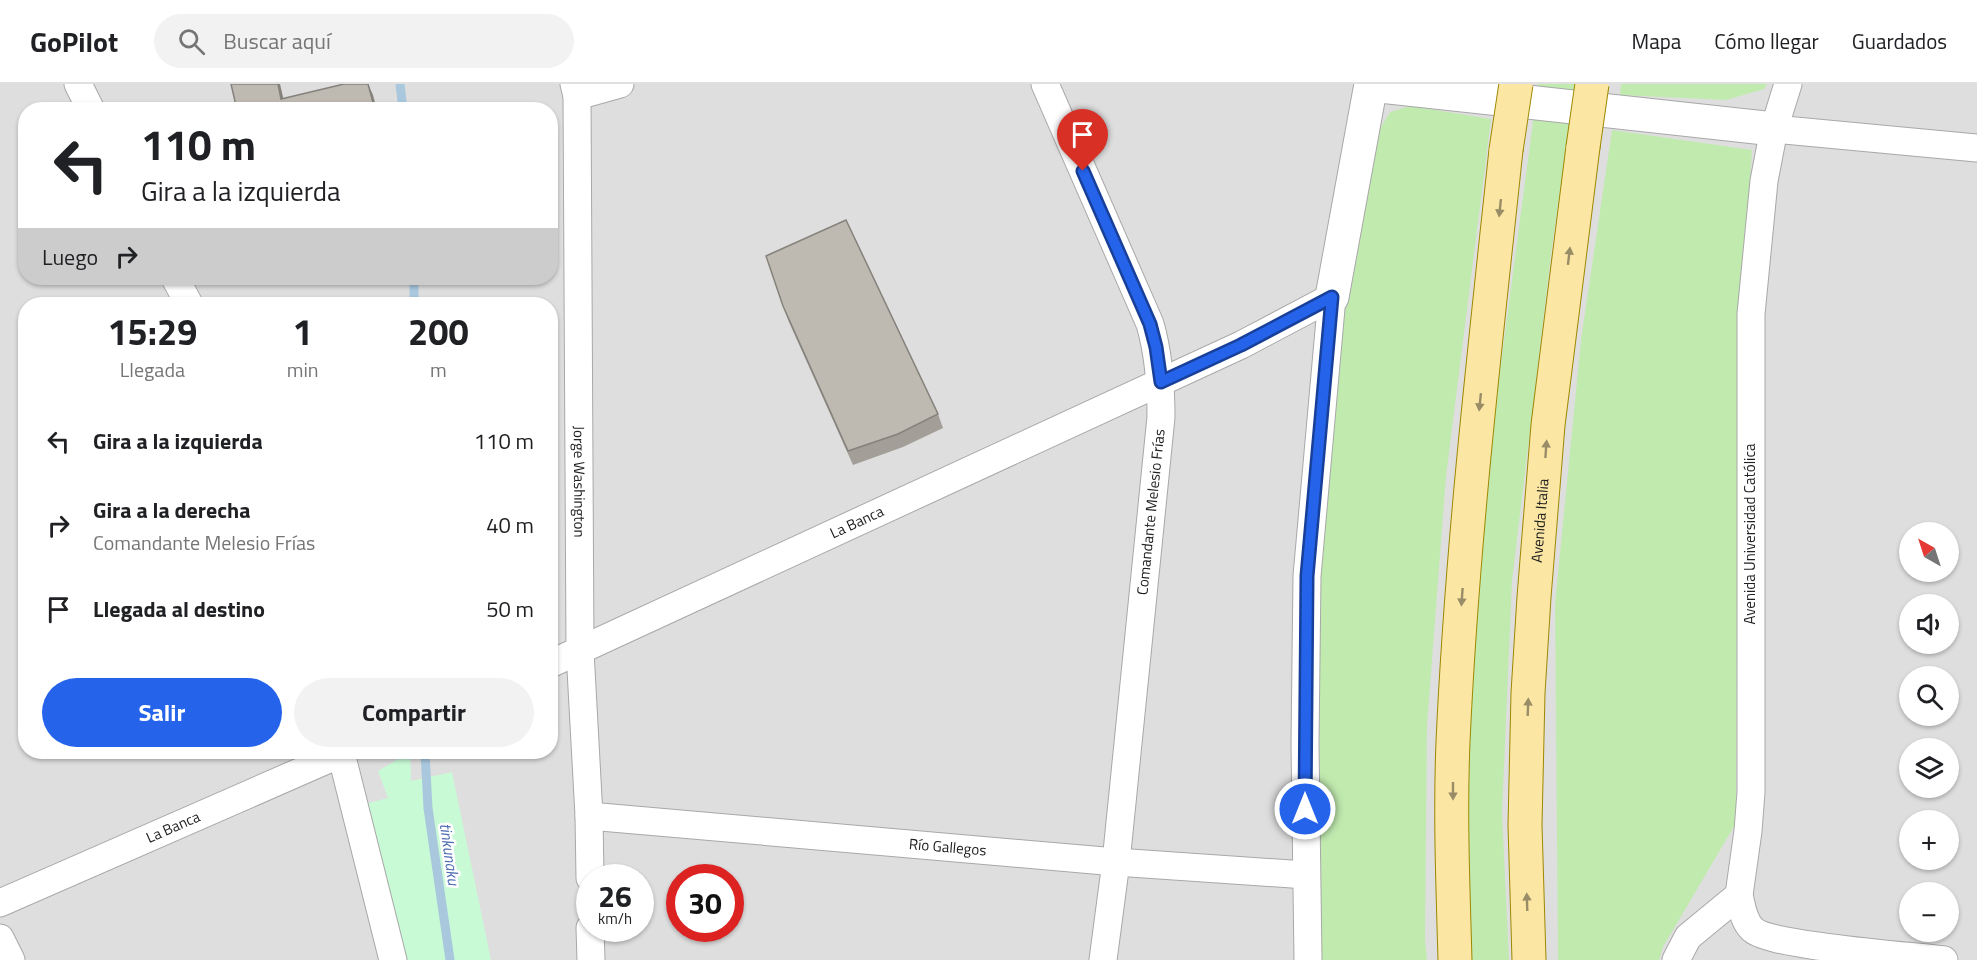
<!DOCTYPE html>
<html lang="es">
<meta charset="utf-8">
<style>
body{margin:0;font-family:"Titillium Web",sans-serif;background:#f2f2f2;color:#202124;height:100vh;display:flex;flex-direction:column;font-size:22px;white-space:nowrap}
*{box-sizing:border-box;margin:0}
p{font-size:20px;color:#757577}
.icon{flex:none;width:33px;height:33px;fill:none;stroke:currentColor;stroke-width:2;stroke-linecap:round;stroke-linejoin:round}
.map{position:relative;flex:1;overflow:hidden}
.details{position:absolute;left:18px;top:213px;width:540px;height:462px;display:flex;flex-direction:column;background:#fff;border-radius:24px;box-shadow:0 2px 4px #0004}
.details>*{flex:none}
.banner{position:absolute;left:18px;top:18px;width:540px;height:183px;border-radius:24px;box-shadow:0 2px 4px #0004;background:#fff;color:#202124;overflow:hidden}
.needle{width:39px;rotate:321deg}
.buttons{position:absolute;left:1899px;top:438px;display:grid;gap:12px}
.buttons a{display:grid;place-items:center;width:60px;height:60px;border-radius:50%;background:#fff;box-shadow:0 2px 4px #0004;font-size:30px}
.speed{position:absolute;left:576px;top:780px;display:flex;gap:12px;font-size:30px;font-weight:700;text-align:center}
.speed>*{display:grid;place-content:center;width:78px;height:78px;border-radius:50%;background:#fff;box-shadow:0 2px 4px #0004;line-height:1}
.speed small{font-size:15px;font-weight:400}
.speed .limit{border:9px solid #d22;background:#fff;color:#111}
.pin{position:absolute;display:grid;place-items:center;width:51px;height:51px;color:#fff;margin:-62px -26px;border-radius:50% 50% 50% 0;rotate:-45deg;box-shadow:0 0 6px #0007}
.pin .icon{rotate:45deg}
.me{position:absolute;width:66px;margin:-33px;rotate:0deg;stroke-linejoin:round;filter:drop-shadow(0 0 4px #0008)}
.turn{display:flex;align-items:center;gap:21px;height:126px;padding:0 24px;font-size:27px}
.turn .icon{width:78px;height:78px;stroke-width:2.5}
.turn b{display:block;font-size:42px;line-height:51px}
.then{display:flex;align-items:center;height:57px;padding:0 24px;background:#0003;gap:12px;font-size:22px}
.eta{display:flex;justify-content:space-evenly;align-items:center;height:102px;text-align:center}
.eta b{font-size:36px;font-weight:700;line-height:42px}
.cta{display:flex;gap:12px;margin-top:auto;padding:12px 24px}
.cta a{flex:1;height:69px;border-radius:36px;background:#2563eb;color:#fff;font-size:24px;font-weight:700;line-height:69px;text-align:center}
.cta a+a{background:#f2f2f2;color:#202124}
ul{padding:0;list-style:none}
li{display:flex;align-items:center;gap:18px;height:84px;padding:0 24px}
li div{flex:1}
li b{display:block;font-size:22px}
li em{font-style:normal}
header{display:flex;align-items:center;gap:36px;box-sizing:border-box;height:84px;padding:0 30px;background:#fff;border-bottom:2px solid #e0e0e0}
header strong{font-size:28px}
nav{display:flex;gap:33px;margin-inline-start:auto;font-size:21px}
.search{width:420px;height:54px;background:#f2f2f2;display:flex;align-items:center;gap:15px;box-sizing:border-box;padding:0 21px;border-radius:33px;color:#757577;font-size:22px}
.map>svg:first-child{display:block}
</style>
<header>
<strong>GoPilot</strong>
<div class="search"><svg class="icon" aria-label="search" viewBox="0 0 24 24"><circle cx="10" cy="10" r="6"/><path d="M15 15l6 6"/></svg>Buscar aquí</div>
<nav><a>Mapa</a><a>Cómo llegar</a><a>Guardados</a></nav>
</header>
<div class="map">
<svg width="1977" height="876" viewBox="0 0 1977 876">
<rect width="100%" height="100%" fill="#f1f0e8"/>
<!-- residential -->
<path fill="#dfdede" fill-rule="evenodd" d="M0,0H1977V876H0ZM26,26H550V194H26ZM26,220H550V668H26ZM1910,448H1948V488H1910ZM1910,520H1948V560H1910ZM1910,592H1948V632H1910ZM1910,664H1948V704H1910ZM1910,736H1948V776H1910ZM590,794H640V844H590ZM680,794H730V844H680ZM1910,808H1948V848H1910Z"/>
<!-- grass -->
<path fill="#c1eaaf" d="M1538,0H1575L1552,162L1512,497L1502,729L1509,876H1470L1465,708L1487,385Z
M1621,0H1767L1764,5L1726,16L1620,11Z
M1410,22L1491,35L1446,392L1427,642L1425,856L1427,876H1321L1318,480L1331,305L1378,48L1390,28Z
M1612,46L1752,66L1738,274L1736,739L1663,863L1659,876H1558L1555,520L1581,256Z"/>
<!-- park -->
<path fill="#c7fad5" d="M410,668L411,697L452,688L491,876H406L365,720L388,714L378,687Z"/>
<g fill="none" stroke-linecap="round" stroke-linejoin="round">
<!-- stream -->
<path stroke="#a9c8de" stroke-width="9" d="M400,0L403,26
M414,194V220
M425,668L428,724L450,876"/>
<defs>
<g id="minor">
<path d="M78,0L91,26"/>
<path id="s1" d="M574,0L577,12L580,567L589,732L590,794"/>
<path d="M1045,0L1150,240C1159,271 1161,301 1161,333L1116,778L1103,876"/>
<path d="M577,12L620,0"/>
<path d="M1774,45L1977,64"/>
<path d="M175,194L189,220"/>
<path id="s2" d="M550,580L1241,261L1332,213"/>
<path d="M341,669L393,876"/>
<path id="s3" d="M589,732L1116,778L1306,791"/>
<path d="M1739,811C1742,823 1743,836 1752,845C1769,862 1913,872 1944,876"/>
<path id="s4" d="M0,819L345,668"/>
<path d="M590,844L591,876"/>
<path d="M0,854L11,876"/>
<path d="M1308,876L1305,660L1307,492L1332,213"/>
<path d="M1676,876L1688,853L1739,811L1748,747L1751,708V230L1764,97L1774,45L1788,0"/>
</g>
<path id="tertiary" d="M1371,1L1774,45
M1332,213L1371,0"/>
<g id="primary">
<path d="M1455,876C1453,804 1450,731 1453,658C1462,460 1485,263 1506,66"/>
<path id="s5" d="M1529,876L1525,741L1528,609L1534,513L1548,341L1583,63"/>
</g>
</defs>
<!-- minor casing -->
<use href="#minor" stroke="#a8a8a8" stroke-width="29"/>
<!-- tertiary casing -->
<use href="#tertiary" stroke="#a8a8a8" stroke-width="35"/>
<!-- primary casing -->
<use href="#primary" stroke="#9d8801" stroke-width="35"/>
<!-- minor -->
<use href="#minor" stroke="#fff" stroke-width="27"/>
<!-- tertiary -->
<use href="#tertiary" stroke="#fff" stroke-width="33"/>
<!-- primary -->
<use href="#primary" stroke="#fbe6a3" stroke-width="33"/>
<defs>
<path id="primary-bridge" d="M1583,63L1592,0
M1506,66L1516,0"/>
</defs>
<!-- primary-bridge casing -->
<use href="#primary-bridge" stroke="#9d8801" stroke-width="35" stroke-linecap="butt"/>
<!-- primary-bridge -->
<use href="#primary-bridge" stroke="#fbe6a3" stroke-width="33"/>
</g>
<!-- wall -->
<path fill="#a39f98" d="M766,172L938,330L943,344L903,363L853,381L788,236Z"/>
<!-- shaded-wall -->
<path fill="#85827c" d="M278,0H280L286,26L281,15Z
M368,0L373,11L377,26H375Z"/>
<!-- building -->
<path fill="#beb9b1" stroke="#85827c" stroke-width="1.5" d="M231,0H278L281,15L344,0H368L375,26H237Z
M846,136L938,330L898,350L848,367L783,222L766,172Z"/>
<!-- one-way arrows -->
<defs><path id="oneway-solid" d="M-6-.8H1V-3.2L6.5 0L1 3.2V.8H-6Z" transform="scale(1.5)"/></defs>
<g fill="#998d68">
<use href="#oneway-solid" transform="translate(1500 124) rotate(96)"/>
<use href="#oneway-solid" transform="translate(1569 172) rotate(-83)"/>
<use href="#oneway-solid" transform="translate(1480 318) rotate(96)"/>
<use href="#oneway-solid" transform="translate(1546 365) rotate(-86)"/>
<use href="#oneway-solid" transform="translate(1462 513) rotate(94)"/>
<use href="#oneway-solid" transform="translate(1528 623) rotate(-88)"/>
<use href="#oneway-solid" transform="translate(1453 707) rotate(90)"/>
<use href="#oneway-solid" transform="translate(1527 818) rotate(-92)"/>
</g>
<g fill="none" stroke-linecap="round" stroke-linejoin="round">
<defs>
<path id="route" d="M1083,87L1150,240L1156,263L1161,298L1241,261L1332,213L1307,492L1305,725"/>
</defs>
<!-- route casing -->
<use href="#route" stroke="#184099" stroke-width="15"/>
<!-- route -->
<use href="#route" stroke="#2563eb" stroke-width="10"/>
</g>
<g text-anchor="middle" stroke-width="5" stroke-linejoin="round" paint-order="stroke">
<!-- street labels -->
<g font-size="15" fill="#212121" stroke="#fff">
<text dy="5" stroke="none"><textPath href="#s1" startOffset="398">Jorge Washington</textPath></text>
<text transform="translate(1151 428) rotate(-84)" y="5">Comandante Melesio Frías</text>
<text dy="5" stroke="none"><textPath href="#s5" startOffset="440">Avenida Italia</textPath></text>
<text dy="5" stroke="none"><textPath href="#s2" startOffset="338">La Banca</textPath></text>
<text transform="translate(1750 450) rotate(-90)" y="5">Avenida Universidad Católica</text>
<text dy="5" stroke="none"><textPath href="#s4" startOffset="189">La Banca</textPath></text>
<text dy="5" stroke="none"><textPath href="#s3" startOffset="360">Río Gallegos</textPath></text>
</g>
<!-- water labels -->
<g font-size="16" font-style="italic" fill="#4d6cb2" stroke="#fff">
<text transform="translate(450 770) rotate(82)" y="6">tinkunaku</text>
</g>
</g>
</svg>
<div class="buttons">
<a><svg class="needle" viewBox="-14 -14 28 28"><path d="M0-13l5 13h-10z" fill="#e53935"/><path d="M0 13l5-13h-10z" fill="#757577"/></svg></a>
<a><svg class="icon" aria-label="sound" viewBox="0 0 24 24"><path d="M4 9h4l5-4v14l-5-4H4zM17 9q2 3 0 6"/></svg></a>
<a><svg class="icon" aria-label="search" viewBox="0 0 24 24"><circle cx="10" cy="10" r="6"/><path d="M15 15l6 6"/></svg></a>
<a><svg class="icon" aria-label="layers" viewBox="0 0 24 24"><path d="M12 4l9 5-9 5-9-5zM3 14l9 5 9-5"/></svg></a>
<a>+</a>
<a>−</a>
</div>
<div class="speed"><div>26<small>km/h</small></div><div class="limit">30</div></div>
<div class="pin" style="left:1083px;top:87px;background:#d93025"><svg class="icon" aria-label="arrive" viewBox="0 0 24 24"><path d="M6 21V4h12l-3 4 3 4H6"/></svg></div>
<svg class="me" style="left:1305px;top:725px" viewBox="-20 -20 40 40"><circle r="17" fill="#2563eb" stroke="#fff" stroke-width="3"/><path d="M0-11L8 9 0 5-8 9z" fill="#fff"/></svg>
<div class="banner">
<div class="turn"><svg class="icon" aria-label="left" viewBox="0 0 24 24"><path d="M17 20v-9H6M10 6l-5 5 5 5"/></svg><div><b>110 m</b>Gira a la izquierda</div></div>
<div class="then">Luego<svg class="icon" aria-label="right" viewBox="0 0 24 24"><path d="M7 20v-9h11M14 6l5 5-5 5"/></svg></div>
</div>
<section class="details">
<div class="eta">
<div><b>15:29</b><p>Llegada</p></div>
<div><b>1</b><p>min</p></div>
<div><b>200</b><p>m</p></div>
</div>
<ul>
<li><svg class="icon" aria-label="left" viewBox="0 0 24 24"><path d="M17 20v-9H6M10 6l-5 5 5 5"/></svg><div><b>Gira a la izquierda</b></div><em>110 m</em></li>
<li><svg class="icon" aria-label="right" viewBox="0 0 24 24"><path d="M7 20v-9h11M14 6l5 5-5 5"/></svg><div><b>Gira a la derecha</b><p>Comandante Melesio Frías</p></div><em>40 m</em></li>
<li><svg class="icon" aria-label="arrive" viewBox="0 0 24 24"><path d="M6 21V4h12l-3 4 3 4H6"/></svg><div><b>Llegada al destino</b></div><em>50 m</em></li>
</ul>
<div class="cta"><a>Salir</a><a>Compartir</a></div>
</section>
</div>
